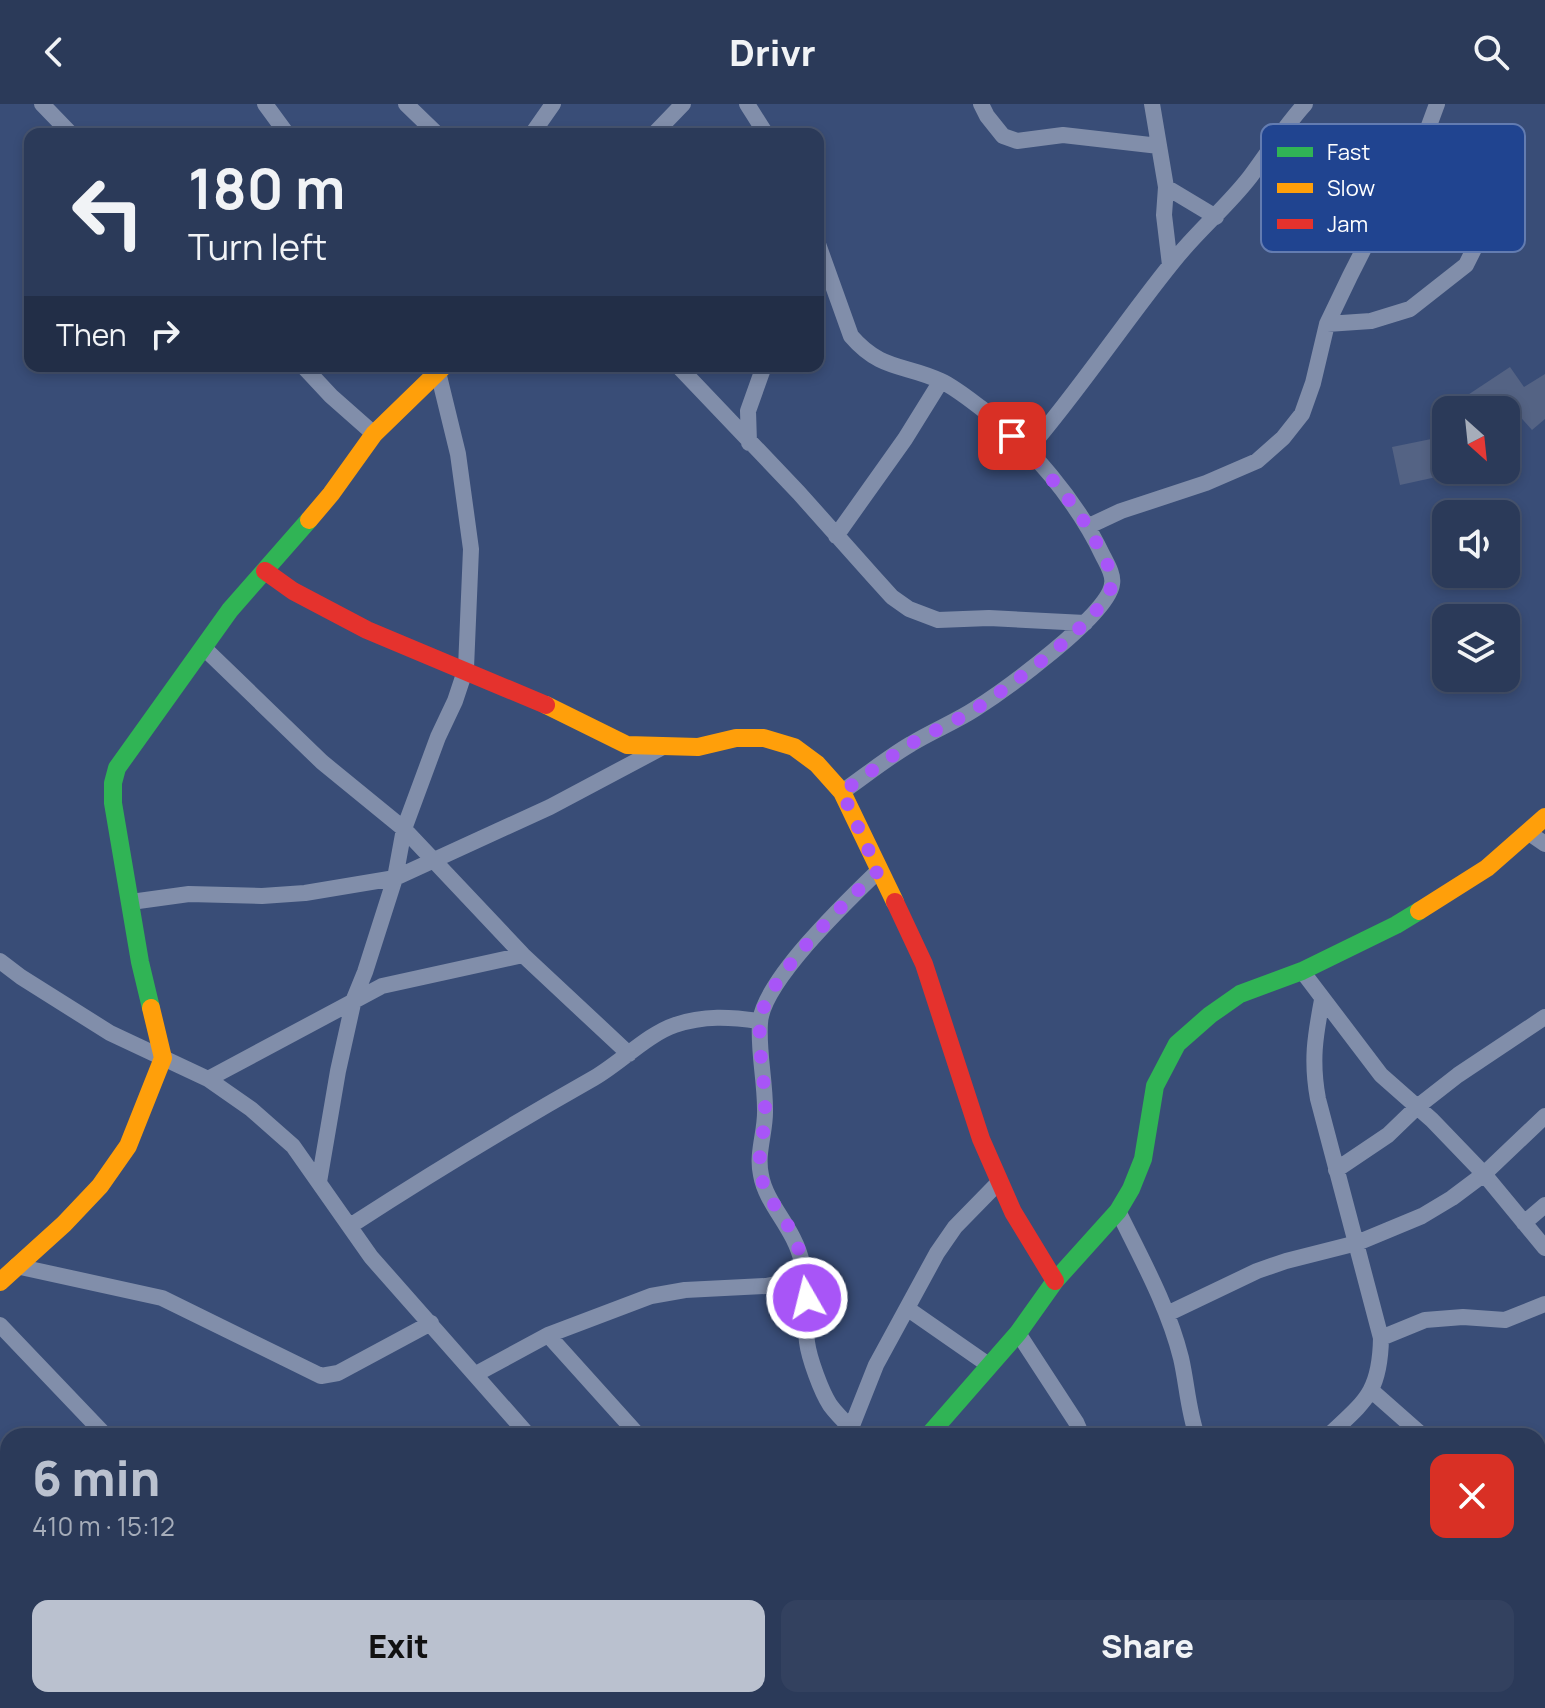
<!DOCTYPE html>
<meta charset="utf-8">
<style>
body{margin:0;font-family:Manrope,sans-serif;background:#33415f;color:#f1f3f6;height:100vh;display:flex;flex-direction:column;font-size:30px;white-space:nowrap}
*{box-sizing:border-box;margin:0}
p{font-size:26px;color:#a6adba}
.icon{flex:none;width:44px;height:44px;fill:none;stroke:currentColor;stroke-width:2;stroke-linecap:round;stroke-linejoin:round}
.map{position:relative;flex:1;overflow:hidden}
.panel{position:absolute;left:0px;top:1324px;width:1546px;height:280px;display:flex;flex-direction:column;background:#2b3a59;border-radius:24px 24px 0 0;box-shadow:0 4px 12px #0003,0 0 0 2px #47546f}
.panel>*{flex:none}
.banner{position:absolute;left:24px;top:24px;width:800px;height:244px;border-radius:16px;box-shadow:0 4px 12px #0003,0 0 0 2px #47546f;background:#2b3a59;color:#f1f3f6;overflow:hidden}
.needle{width:52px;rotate:153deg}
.buttons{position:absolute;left:1432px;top:292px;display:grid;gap:16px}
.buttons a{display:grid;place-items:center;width:88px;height:88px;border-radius:16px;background:#2b3a59;box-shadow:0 4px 12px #0003,0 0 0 2px #47546f;font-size:40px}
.pin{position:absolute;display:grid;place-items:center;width:68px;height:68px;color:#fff;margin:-34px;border-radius:16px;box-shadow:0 4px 12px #0006}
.me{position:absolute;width:88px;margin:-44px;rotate:352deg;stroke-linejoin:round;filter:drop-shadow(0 0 6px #0008)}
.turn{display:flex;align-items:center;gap:28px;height:168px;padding:0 32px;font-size:36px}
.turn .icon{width:104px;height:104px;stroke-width:2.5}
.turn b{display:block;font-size:56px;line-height:68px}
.then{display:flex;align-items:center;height:76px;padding:0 32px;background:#0003;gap:16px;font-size:30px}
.round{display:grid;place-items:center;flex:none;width:84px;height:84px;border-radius:16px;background:#33415f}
.overview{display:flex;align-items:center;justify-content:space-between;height:136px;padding:0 32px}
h1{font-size:48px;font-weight:800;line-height:60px;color:#bac1cf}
.cta{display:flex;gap:16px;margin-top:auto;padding:16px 32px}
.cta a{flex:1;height:92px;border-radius:16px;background:#bac1cf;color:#111;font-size:32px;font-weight:800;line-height:92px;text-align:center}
.cta a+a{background:#33415f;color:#f1f3f6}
header{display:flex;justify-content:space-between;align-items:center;height:104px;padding:0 32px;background:#2b3a59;font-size:36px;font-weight:800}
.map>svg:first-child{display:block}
</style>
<header><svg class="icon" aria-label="back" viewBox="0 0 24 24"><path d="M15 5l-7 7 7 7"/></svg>Drivr<svg class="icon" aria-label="search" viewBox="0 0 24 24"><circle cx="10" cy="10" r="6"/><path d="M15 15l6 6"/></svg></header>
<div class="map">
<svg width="1545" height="1604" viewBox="0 0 1545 1604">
<rect width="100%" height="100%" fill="#394d77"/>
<!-- building -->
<path fill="#546384" d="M1510,263L1524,283L1545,270V315L1532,326L1506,297L1492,306H1446V342L1445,339L1436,345L1441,372L1400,381L1392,343L1441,333L1430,316Z"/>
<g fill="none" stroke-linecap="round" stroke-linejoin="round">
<!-- street -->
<path stroke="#818eaa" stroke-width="16" d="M42,0L71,30
M265,0L287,30
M406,0L437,30
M747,0L766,30
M981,0L987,12L1003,32L1017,37L1063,31L1159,42
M1152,0L1166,83L1164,111L1170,161
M532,30L553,0
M654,30L683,0
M1166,83L1216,113
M818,140L851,232C881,267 905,260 941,277C954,283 969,295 981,304C1030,341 1077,397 1103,452C1107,460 1114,471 1112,480C1109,511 1003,587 975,605C955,618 932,627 911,640C887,654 865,672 842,688
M1327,220L1371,217L1410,205L1466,161L1474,145L1475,129L1454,79L1428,27
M303,262L331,292L374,330
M678,262L799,389L873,472L892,493L909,505L938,516L989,514L1085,519
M749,339L748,307L764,262
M1027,347C1079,287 1122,221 1172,159C1196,128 1226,104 1250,73C1268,49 1284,23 1305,0
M1089,422L1121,407L1206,379L1257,357L1283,334L1302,310L1313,279L1327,220L1350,172L1391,91L1420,46L1437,0
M836,432L905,335L941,277
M204,544L322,658L404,725L523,851L629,950
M1529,729L1545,740
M131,798L189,790L262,792L305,789L395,774L550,703L661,644
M0,857L21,873L110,929L208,975L251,1005L293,1042L371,1153L529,1332
M1302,867L1381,971L1432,1016L1484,1070L1545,1144
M1322,896C1315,933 1311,957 1318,995L1381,1234C1380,1289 1365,1297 1328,1332
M208,975L382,882L523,851
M1336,1066L1388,1031L1417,1003L1458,971L1545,913
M319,1078L338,967L354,895L365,868L395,774L404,725L438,633L455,597L466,564L471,445L458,350L438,268
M1118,1107C1141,1154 1168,1202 1181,1254C1187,1280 1188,1306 1197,1332
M1524,1119L1545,1101
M350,1122C430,1070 511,1021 594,974C620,959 648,930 675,921C704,911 731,913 759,917
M16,1162L162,1194L321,1272L338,1269L431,1219
M908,1205L990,1262
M1167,1210L1257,1167L1286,1157L1357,1139L1422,1112L1452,1094L1484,1070L1545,1012
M0,1221L106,1332
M1018,1229L1076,1318L1082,1332
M548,1231L639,1332
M1381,1234L1425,1216L1463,1213L1505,1216L1545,1200
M476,1270L548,1231L651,1192L685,1186L766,1182L805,1174
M1372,1287L1423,1332
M851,1324L876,1261L937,1149L955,1123L999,1078
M859,1332C849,1322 838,1312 830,1301C821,1287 809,1254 807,1238C804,1212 808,1185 802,1159C795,1124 766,1101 761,1071C756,1049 766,1027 765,1005C765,976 758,947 760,919C762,878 848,796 878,767
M1538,1504L1545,1497
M777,1596L784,1604
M1272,1596L1280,1604
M1362,1596L1367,1604
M25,1604L34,1596
M254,1604L263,1596
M495,1604L503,1596
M1060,1604L1069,1596
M1438,1604L1446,1596"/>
<!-- fast -->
<path stroke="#30b455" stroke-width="18" d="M151,904L140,858L113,699V679L117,664L230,506L309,416
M928,1332L1018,1229L1055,1177L1118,1107L1131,1085L1143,1055L1155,982L1177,940L1210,911L1240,890L1302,867L1396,821L1419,807"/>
<!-- slow -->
<path stroke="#ff9f0a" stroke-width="18" d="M309,416L331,390L374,330L444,262
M546,601L627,641L698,643L736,634H764L794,643L817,660L842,688L895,798
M1419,807L1487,764L1545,713
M0,1178L64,1120L100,1082L128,1042L163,954L151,904"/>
<!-- jam -->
<path stroke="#e5322d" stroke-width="18" d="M265,467L293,487L367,526L546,601
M895,798L924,860L981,1035L1013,1108L1055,1177"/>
</g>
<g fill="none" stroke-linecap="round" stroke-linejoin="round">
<!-- route -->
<path stroke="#a855f7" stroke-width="14" stroke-dasharray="0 25.2" d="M807,1194C805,1172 802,1148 792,1129C783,1111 768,1096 762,1076C755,1052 766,1028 765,1004C765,976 758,946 760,919C762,877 848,796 878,767L842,688C865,672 888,654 912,639C933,627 956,617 977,604C1004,586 1115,508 1112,476C1111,466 1106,457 1101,448C1080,403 1046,368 1012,332"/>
</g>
<!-- legend -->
<rect x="1261" y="20" width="264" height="128" rx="12" fill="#204490" stroke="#637cb1" stroke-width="2"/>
<rect x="1277" y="43" width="36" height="10" fill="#30b455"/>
<rect x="1277" y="79" width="36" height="10" fill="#ff9f0a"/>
<rect x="1277" y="115" width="36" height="10" fill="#e5322d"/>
<g font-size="22" fill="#fff">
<text x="1327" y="56">Fast</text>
<text x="1327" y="92">Slow</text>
<text x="1327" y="128">Jam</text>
</g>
</svg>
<div class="buttons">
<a><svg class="needle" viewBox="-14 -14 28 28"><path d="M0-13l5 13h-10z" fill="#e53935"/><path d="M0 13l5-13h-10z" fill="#a6adba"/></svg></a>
<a><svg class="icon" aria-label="sound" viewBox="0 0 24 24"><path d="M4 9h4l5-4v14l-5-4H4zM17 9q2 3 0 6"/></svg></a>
<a><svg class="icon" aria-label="layers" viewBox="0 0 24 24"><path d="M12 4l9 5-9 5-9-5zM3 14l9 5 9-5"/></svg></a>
</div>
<div class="pin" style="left:1012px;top:332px;background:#d93025"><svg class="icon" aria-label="arrive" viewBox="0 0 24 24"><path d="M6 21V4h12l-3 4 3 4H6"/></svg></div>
<svg class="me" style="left:807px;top:1194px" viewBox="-20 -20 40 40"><circle r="17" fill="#a855f7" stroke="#fff" stroke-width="3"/><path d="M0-11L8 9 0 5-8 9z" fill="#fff"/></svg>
<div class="banner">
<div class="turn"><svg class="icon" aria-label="left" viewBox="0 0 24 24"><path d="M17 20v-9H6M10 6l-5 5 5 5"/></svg><div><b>180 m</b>Turn left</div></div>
<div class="then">Then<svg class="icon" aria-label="right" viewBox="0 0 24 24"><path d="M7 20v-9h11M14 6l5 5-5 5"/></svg></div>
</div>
<section class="panel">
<div class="overview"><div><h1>6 min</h1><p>410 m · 15:12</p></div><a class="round" style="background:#d93025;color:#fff"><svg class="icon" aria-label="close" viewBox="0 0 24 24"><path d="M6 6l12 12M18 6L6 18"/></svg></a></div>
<div class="cta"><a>Exit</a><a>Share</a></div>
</section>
</div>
